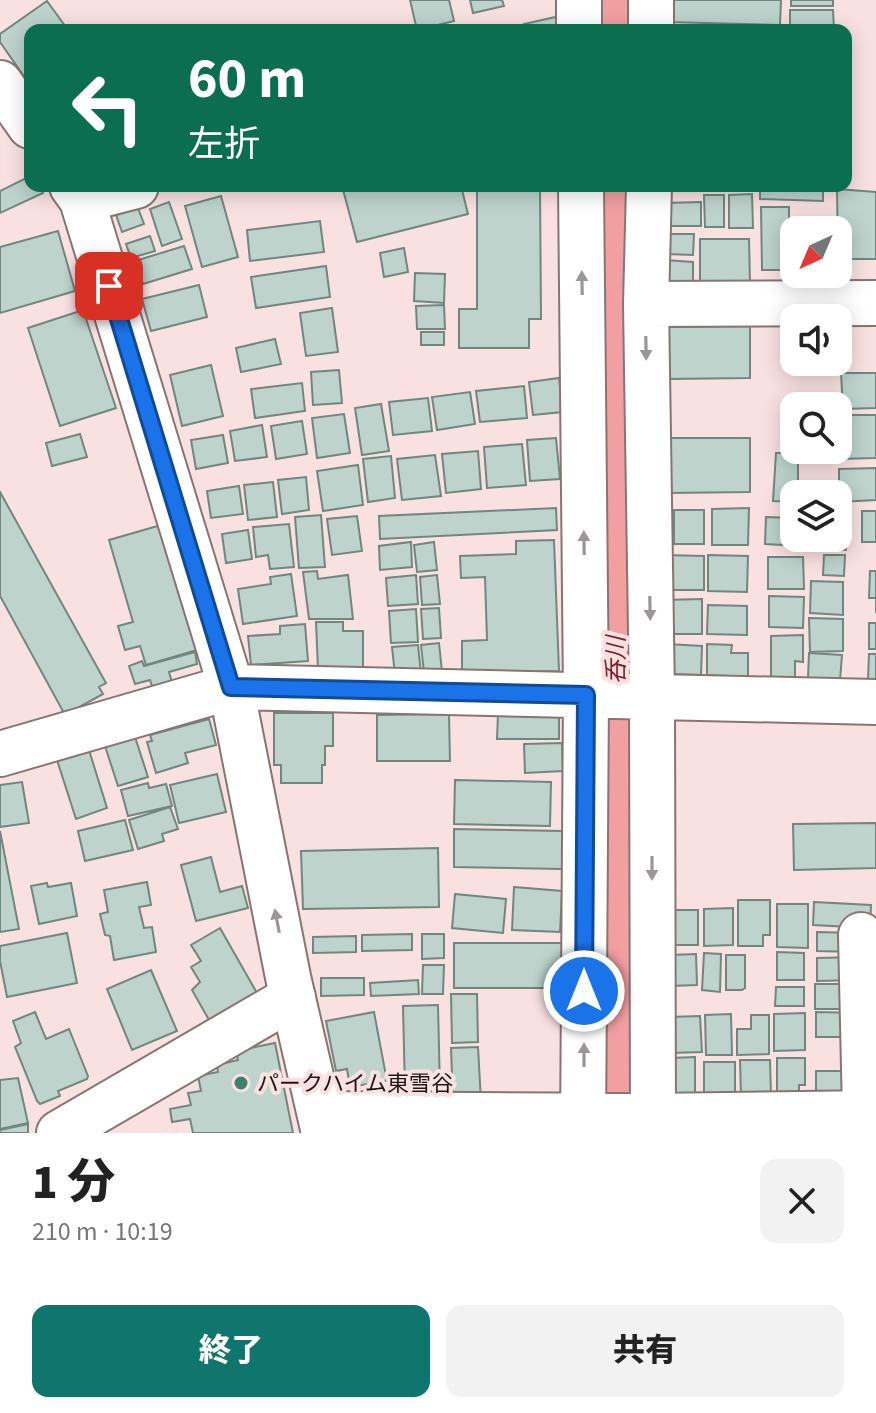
<!DOCTYPE html>
<html lang="ja">
<meta charset="utf-8">
<style>
body{margin:0;font-family:"Source Sans 3","Noto Sans JP",sans-serif;background:#f2f2f2;color:#222;height:100vh;display:flex;flex-direction:column;font-size:30px;white-space:nowrap}
*{box-sizing:border-box;margin:0}
p{font-size:26px;color:#767676}
.icon{flex:none;width:44px;height:44px;fill:none;stroke:currentColor;stroke-width:2;stroke-linecap:round;stroke-linejoin:round}
.map{position:relative;height:1133px;overflow:hidden}
.sheet{display:flex;flex-direction:column;background:#fff;flex:1}
.sheet>*{flex:none}
.banner{position:absolute;left:24px;top:24px;width:828px;height:168px;border-radius:16px;box-shadow:0 4px 20px #0003;background:#0b6e4f;color:#fff;overflow:hidden}
.needle{width:52px;rotate:224deg}
.controls{position:absolute;left:780px;top:216px;display:grid;gap:16px}
.controls a{display:grid;place-items:center;width:72px;height:72px;border-radius:16px;background:#fff;box-shadow:0 4px 20px #0003;font-size:40px}
.pin{position:absolute;display:grid;place-items:center;width:68px;height:68px;color:#fff;margin:-34px;border-radius:16px;box-shadow:0 4px 12px #0006}
.me{position:absolute;width:88px;margin:-44px;rotate:0deg;stroke-linejoin:round;filter:drop-shadow(0 0 6px #0008)}
.turn{display:flex;align-items:center;gap:28px;height:168px;padding:0 32px;font-size:36px}
.turn .icon{width:104px;height:104px;stroke-width:2.5}
.turn b{display:block;font-size:56px;line-height:68px}
.round{display:grid;place-items:center;flex:none;width:84px;height:84px;border-radius:16px;background:#f2f2f2}
.head{display:flex;align-items:center;justify-content:space-between;height:136px;padding:0 32px}
h1{font-size:48px;font-weight:800;line-height:60px}
.button{display:flex;gap:16px;margin-top:auto;padding:16px 32px}
.button a{flex:1;height:92px;border-radius:16px;background:#0f766e;color:#fff;font-size:32px;font-weight:800;line-height:92px;text-align:center}
.button a+a{background:#f2f2f2;color:#222}
.map>svg:first-child{display:block}
</style>
<div class="map">
<svg width="876" height="1133" viewBox="0 0 876 1133">
<rect width="100%" height="100%" fill="#f9e1e2"/>
<!-- water -->
<path fill="#f29fa2" d="M595,0H645L644,30H595Z
M596,186H642L641,1133H602Z"/>
<!-- building -->
<path fill="#bdd3cc" stroke="#71867f" stroke-width="2" d="M410,0H449L454,21L417,30Z
M470,0H502L504,6L473,13Z
M667,0H781L780,25L666,22Z
M791,0H833V6H791Z
M47,1L68,30H30V85L0,42V34Z
M790,10H833L834,30H790Z
M560,16L563,30H525L524,24Z
M30,176V186H39L43,193L0,213V191Z
M342,186H461L468,214L357,242Z
M477,186H540L541,319H529V348H459V309H477Z
M760,186H823V201L760,199Z
M837,189L876,192V259H838Z
M752,194L753,228H729V195Z
M704,195H724V227H705Z
M221,196L238,257L202,267L185,206Z
M169,202L182,239L162,246L150,209Z
M701,202V226H665L664,203Z
M761,207H789V246H794V274H821V282H784L781,270H762Z
M138,208L144,224L122,232L116,215Z
M320,221L324,252L250,261L247,230Z
M58,231L75,291L0,313V247Z
M666,234H694L693,255L666,254Z
M150,236L155,251L131,258L126,244Z
M700,239H749L750,283H700Z
M184,246L192,269L143,284L135,261Z
M404,248L408,272L384,277L380,253Z
M665,260L693,262V282H664Z
M326,266L330,297L256,308L251,277Z
M415,273L445,274L444,303L414,301Z
M199,285L207,317L151,331L142,299Z
M444,305L445,329H417L416,306Z
M332,308L338,352L306,356L300,313Z
M83,310L116,408L60,426L28,328Z
M750,326V378L668,379V327Z
M421,332H444V345H421Z
M275,339L281,364L241,372L236,348Z
M211,365L223,416L182,426L170,375Z
M339,370L342,403L313,405L311,372Z
M841,373H876V408L843,409Z
M559,378L563,412L533,415L529,382Z
M302,383L305,411L255,418L251,389Z
M524,386L527,418L480,422L476,391Z
M470,392L475,424L437,430L432,397Z
M428,398L432,431L393,435L389,402Z
M381,404L389,451L362,455L355,408Z
M344,414L350,453L317,458L312,418Z
M839,415H876V458L838,459Z
M302,421L307,454L276,459L271,426Z
M262,425L267,457L235,461L230,431Z
M80,434L87,457L52,466L46,443Z
M223,435L228,463L196,469L191,440Z
M556,438L560,479L530,481L527,440Z
M668,438H750V492L668,493Z
M522,444L526,485L487,488L484,447Z
M478,451L481,489L446,493L442,454Z
M776,453H798V494H794V502L773,501Z
M435,455L441,496L402,500L397,459Z
M391,456L395,498L368,502L363,459Z
M358,465L363,505L323,511L317,471Z
M876,468V500L839,502V469Z
M306,477L309,510L282,514L278,480Z
M273,482L277,517L248,520L244,485Z
M239,486L243,514L211,518L207,491Z
M0,492L106,683L99,687L103,694L65,715L0,596Z
M556,508L557,530L380,539L379,516Z
M749,508L748,545H712V509Z
M674,510H704V544H674Z
M862,511H876V542H862Z
M321,515L325,567L299,568L295,517Z
M357,516L362,551L332,555L327,519Z
M766,517L794,518V538H800V546L765,544Z
M838,517H847L846,550L807,548L808,538H838Z
M289,524L294,567L270,569L268,555L256,557L253,527Z
M161,525L197,650L146,665L140,646L125,650L118,626L133,622L109,540Z
M248,530L252,559L226,563L222,534Z
M554,540L559,671L462,674V641L487,640L485,577L461,578L460,556L516,554V541Z
M411,542L412,567L380,570L379,546Z
M434,542L437,570L417,572L414,545Z
M664,555L704,556V590H665Z
M708,555L748,556L747,592L708,591Z
M824,555H845L844,576L823,575Z
M768,557H803L804,589H768Z
M317,571L318,579L348,575L353,619H309L303,572Z
M870,571H876V613V598H869Z
M291,574L297,616L243,624L238,589L271,584L270,577Z
M416,575L418,604L388,606L386,578Z
M437,575L440,604L422,605L420,577Z
M811,581L843,582V615L810,613Z
M769,596L804,597L803,628L769,627Z
M702,599V634H665L664,600Z
M708,605L747,606V635L707,634Z
M439,608L441,638L423,639L421,609Z
M416,609L418,642L391,643L389,611Z
M809,618L843,619V651L810,652Z
M316,622H343V631H363V670L318,669Z
M869,623H876V649H869Z
M305,624L308,661L251,665L248,636L280,634V626Z
M803,635V662L795,661V679L771,680V636Z
M439,643L442,672L424,673L421,645Z
M667,644L702,646L701,675L665,674Z
M707,644L732,645L731,653H748V677L707,675Z
M418,645L421,673L395,675L392,647Z
M195,652L197,664L169,672L172,682L152,686L150,680L135,684L129,666L142,661L144,666Z
M809,653L842,655L840,680L808,678Z
M869,654H876V680L868,679Z
M274,713H333V746H325V765H322V783H281V765H274Z
M449,714L450,761H377V715Z
M498,714H559V739H497Z
M209,719L216,745L185,753L188,763L156,773L147,742L152,741L150,735Z
M135,737L148,777L118,786L105,746Z
M562,743L563,771L525,773L524,744Z
M89,750L107,808L76,819L57,760Z
M217,774L226,812L179,823L170,785Z
M455,780L551,782L550,826L454,824Z
M22,782L29,823L0,827V785Z
M148,783L149,788L166,784L172,806L128,816L121,790Z
M170,807L178,829L162,834L164,841L138,849L129,820Z
M125,820L133,850L85,861L78,831Z
M876,823V868L794,870L793,824Z
M454,829L562,831V869L454,867Z
M0,831L19,929L0,932Z
M438,848L439,907L303,909L301,851Z
M211,857L220,892L242,886L248,908L196,921L181,865Z
M147,882L151,905L139,907L144,928L152,927L156,952L114,960L110,936L105,935L100,914L108,912L104,890Z
M47,883L48,887L71,883L77,916L39,924L31,886Z
M514,887L562,891L560,932L512,930Z
M455,894L506,899L503,933L452,928Z
M738,900H770V935H763V946H738Z
M814,902L871,905L870,928L813,925Z
M777,904H808V948L777,947Z
M733,908V945L704,946V909Z
M668,910H698V945H669Z
M220,928L257,993L209,1020L192,990L200,982L191,967L201,961L191,945Z
M817,932L855,933V952L817,951Z
M67,933L77,983L7,997L0,961V946Z
M412,934V950L362,951V935Z
M422,934H444V958L422,959Z
M356,936V952L313,953V937Z
M454,943H563V988H454Z
M777,952L804,953V980H777Z
M704,953L721,954L720,992L702,990Z
M696,954L697,985L670,986V955Z
M726,955H745V988L742,990H726Z
M856,957L857,980L817,981V958Z
M423,965H444L443,994H422Z
M151,970L177,1031L132,1050L107,989Z
M321,978H364V995L321,996Z
M418,980L419,994L371,996L370,983Z
M815,984H852V1009H815Z
M776,987H804V1006H775Z
M451,994H477L478,1042L452,1043Z
M438,1005L440,1091H405L403,1006Z
M35,1012L46,1039L69,1029L88,1076L87,1079L58,1091L60,1096L40,1104L37,1101L15,1047L21,1043L13,1021Z
M374,1012L387,1081L350,1087L347,1069L336,1071L326,1021Z
M816,1012L858,1013V1037H816Z
M805,1013V1050L774,1051V1014Z
M731,1014L732,1055H706L705,1015Z
M751,1015H769V1054L737,1055V1029H751Z
M700,1016L702,1052L670,1053L669,1017Z
M275,1043L293,1133H193L190,1119L172,1122L170,1109L191,1105L188,1093L201,1091L198,1076L218,1072L217,1065L238,1060L236,1051Z
M478,1047L481,1101L453,1102L451,1048Z
M695,1057V1097H671L670,1058Z
M777,1058H805V1085H799V1094L777,1095Z
M740,1060H770L771,1096H741Z
M704,1062H735V1097H704Z
M816,1071H852L853,1097H816Z
M18,1078L28,1123L0,1129V1080Z
M28,1124V1133H0V1130Z"/>
<g fill="none" stroke-linecap="round" stroke-linejoin="round">
<defs>
<path id="minor" d="M579,0V30
M651,0V30
M0,83L30,126
M72,186L82,200L231,687L288,977L324,1133
M581,186L586,695L583,1133
M649,186L646,304L652,697L653,1133
M82,200L136,186
M646,304L876,303
M0,754L231,687L876,702
M861,935L865,1113
M320,1114L648,1116L876,1113
M59,1133L293,997"/>
</defs>
<!-- minor casing -->
<use href="#minor" stroke="#897474" stroke-width="48"/>
<!-- minor -->
<use href="#minor" stroke="#fff" stroke-width="44"/>
</g>
<!-- one-way arrows -->
<defs><path id="oneway-solid" d="M-6-.8H1V-3.2L6.5 0L1 3.2V.8H-6Z" transform="scale(2)"/></defs>
<g fill="#9a9696">
<use href="#oneway-solid" transform="translate(582 283) rotate(-91)"/>
<use href="#oneway-solid" transform="translate(646 348) rotate(89)"/>
<use href="#oneway-solid" transform="translate(584 543) rotate(-91)"/>
<use href="#oneway-solid" transform="translate(650 608) rotate(89)"/>
<use href="#oneway-solid" transform="translate(652 868) rotate(90)"/>
<use href="#oneway-solid" transform="translate(277 921) rotate(-101)"/>
<use href="#oneway-solid" transform="translate(584 1055) rotate(-90)"/>
</g>
<g fill="none" stroke-linecap="round" stroke-linejoin="round">
<defs>
<path id="route" d="M109,286L231,687L586,695L584,991"/>
</defs>
<!-- route casing -->
<use href="#route" stroke="#114b97" stroke-width="20"/>
<!-- route -->
<use href="#route" stroke="#1a73e8" stroke-width="14"/>
</g>
<!-- markers -->
<circle fill="#40806e" stroke="#f9e1e2" stroke-width="3" cx="241" cy="1083" r="8"/>
<g text-anchor="middle" stroke-width="8" stroke-linejoin="round" paint-order="stroke">
<!-- poi labels -->
<g font-size="22" fill="#1e1616" stroke="#f9e1e2" text-anchor="start">
<text x="257" y="1091">パークハイム東雪谷</text>
</g>
<!-- water labels -->
<g font-size="24" font-style="italic" fill="#80212f" stroke="#f9e1e2">
<text transform="translate(616 660) rotate(-90)" y="8">呑川</text>
</g>
</g>
</svg>
<div class="controls">
<a><svg class="needle" viewBox="-14 -14 28 28"><path d="M0-13l5 13h-10z" fill="#e53935"/><path d="M0 13l5-13h-10z" fill="#767676"/></svg></a>
<a><svg class="icon" aria-label="sound" viewBox="0 0 24 24"><path d="M4 9h4l5-4v14l-5-4H4zM17 9q2 3 0 6"/></svg></a>
<a><svg class="icon" aria-label="search" viewBox="0 0 24 24"><circle cx="10" cy="10" r="6"/><path d="M15 15l6 6"/></svg></a>
<a><svg class="icon" aria-label="layers" viewBox="0 0 24 24"><path d="M12 4l9 5-9 5-9-5zM3 14l9 5 9-5"/></svg></a>
</div>
<div class="pin" style="left:109px;top:286px;background:#d93025"><svg class="icon" aria-label="arrive" viewBox="0 0 24 24"><path d="M6 21V4h12l-3 4 3 4H6"/></svg></div>
<svg class="me" style="left:584px;top:991px" viewBox="-20 -20 40 40"><circle r="17" fill="#1a73e8" stroke="#fff" stroke-width="3"/><path d="M0-11L8 9 0 5-8 9z" fill="#fff"/></svg>
<div class="banner">
<div class="turn"><svg class="icon" aria-label="left" viewBox="0 0 24 24"><path d="M17 20v-9H6M10 6l-5 5 5 5"/></svg><div><b>60 m</b>左折</div></div>
</div>
</div>
<section class="sheet">
<div class="head"><div><h1>1 分</h1><p>210 m · 10:19</p></div><a class="round"><svg class="icon" aria-label="close" viewBox="0 0 24 24"><path d="M6 6l12 12M18 6L6 18"/></svg></a></div>
<div class="button"><a>終了</a><a>共有</a></div>
</section>
